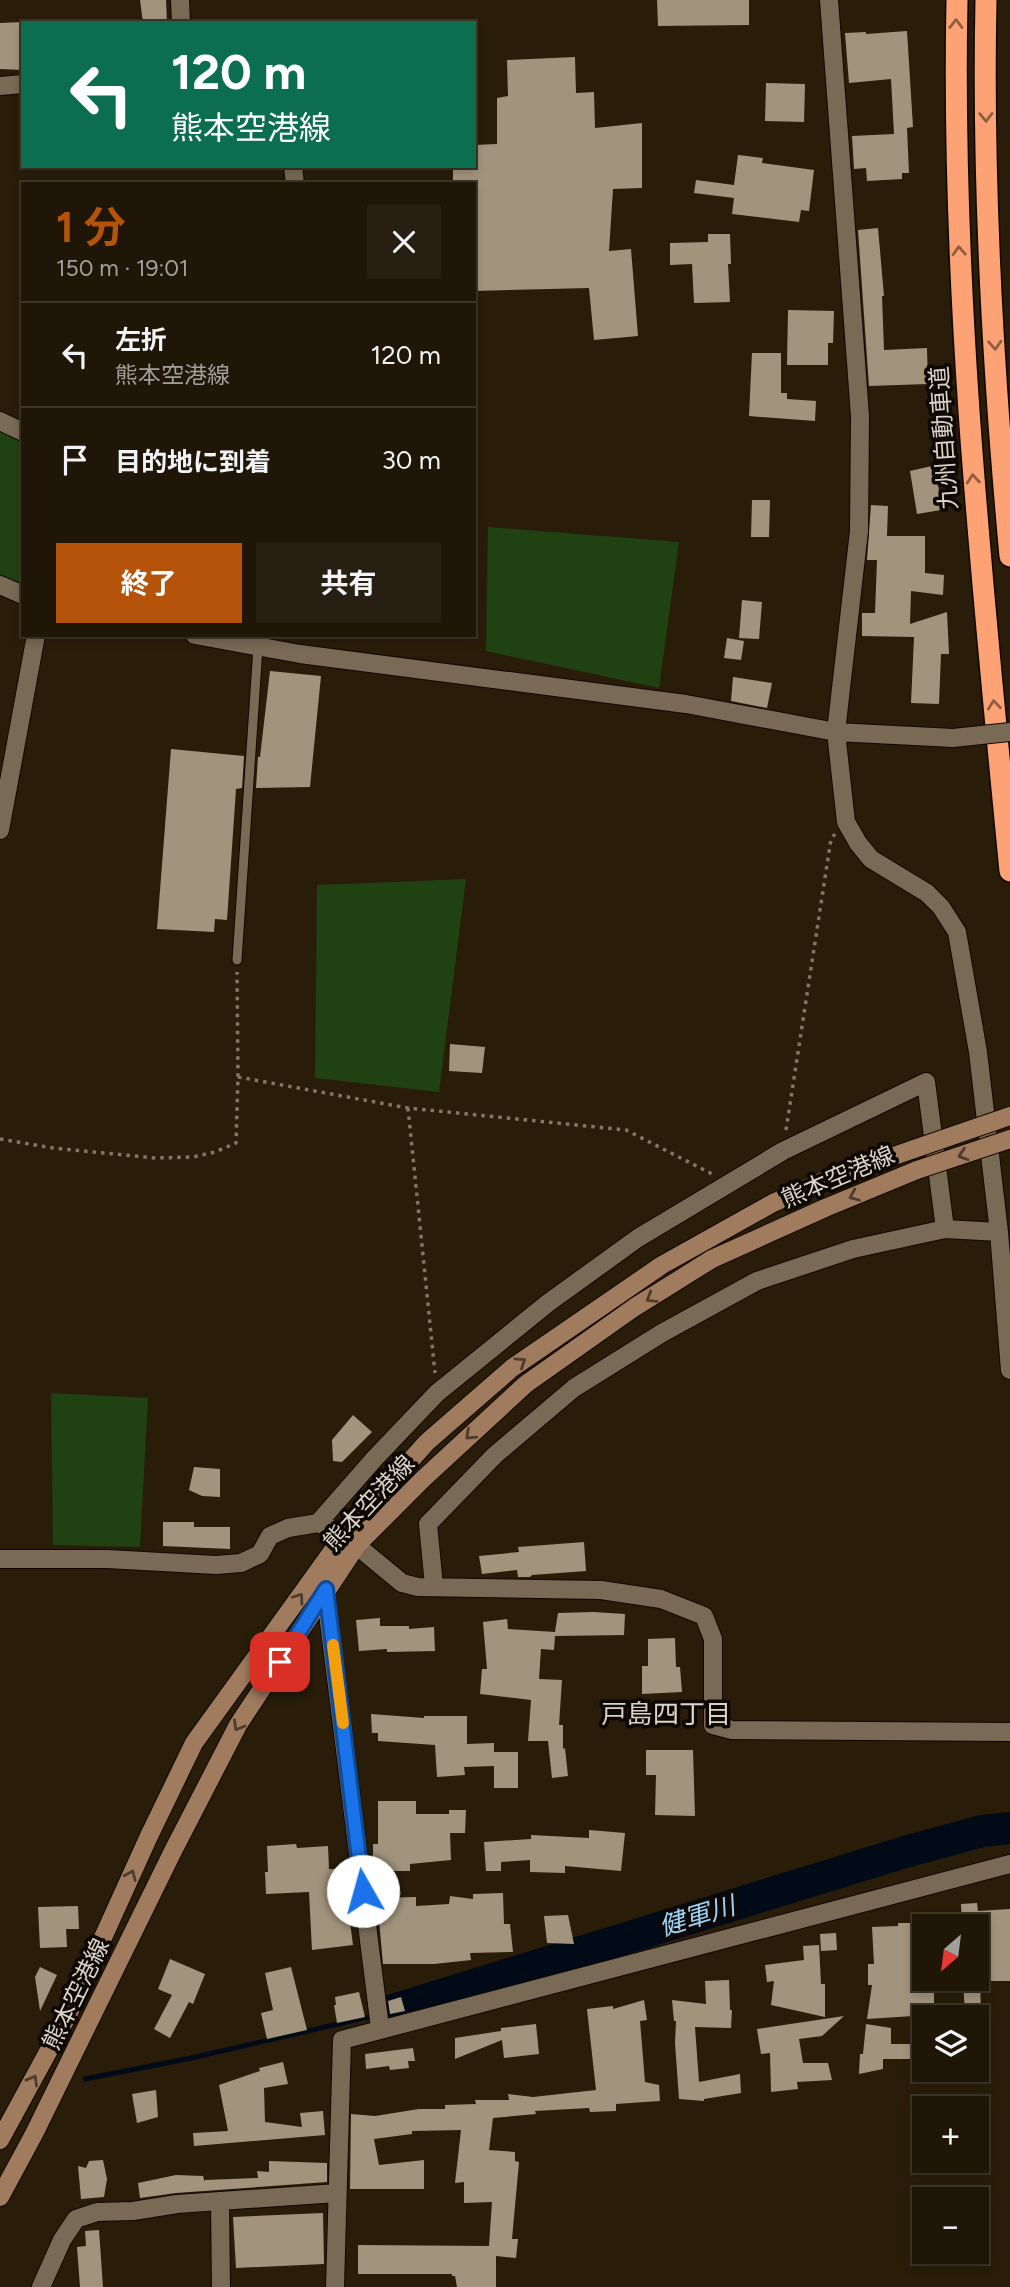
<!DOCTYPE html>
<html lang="ja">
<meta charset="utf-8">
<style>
body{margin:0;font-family:Figtree,"Noto Sans JP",sans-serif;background:#271f12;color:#f1f3f6;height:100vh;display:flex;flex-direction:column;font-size:26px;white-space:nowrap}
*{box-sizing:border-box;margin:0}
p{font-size:23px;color:#a19f9c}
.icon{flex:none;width:38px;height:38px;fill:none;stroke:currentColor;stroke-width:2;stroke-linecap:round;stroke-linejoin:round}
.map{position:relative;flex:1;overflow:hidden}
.details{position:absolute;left:21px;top:182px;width:455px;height:455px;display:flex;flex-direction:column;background:#1f1608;border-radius:0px;box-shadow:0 4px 10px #0003,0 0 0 2px #3c3529}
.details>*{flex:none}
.top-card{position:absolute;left:21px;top:21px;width:455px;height:147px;border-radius:0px;box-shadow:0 4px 10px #0003,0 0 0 2px #3c3529;background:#0b6e4f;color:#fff;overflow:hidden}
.needle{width:46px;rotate:208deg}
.buttons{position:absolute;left:912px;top:1914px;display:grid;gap:14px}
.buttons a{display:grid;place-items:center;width:77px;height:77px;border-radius:0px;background:#1f1608;box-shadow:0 4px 10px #0003,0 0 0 2px #3c3529;font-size:35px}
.pin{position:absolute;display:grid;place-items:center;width:60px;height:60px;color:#fff;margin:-30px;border-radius:14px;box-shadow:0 4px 10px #0006}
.me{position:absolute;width:77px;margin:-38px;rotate:353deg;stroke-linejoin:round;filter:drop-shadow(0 0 5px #0008)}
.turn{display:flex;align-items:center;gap:24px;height:147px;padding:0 35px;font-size:32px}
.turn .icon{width:91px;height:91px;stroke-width:2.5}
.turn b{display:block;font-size:49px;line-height:60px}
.round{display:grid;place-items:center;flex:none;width:74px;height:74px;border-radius:0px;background:#271f12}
.head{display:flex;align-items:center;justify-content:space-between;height:119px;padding:0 35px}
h1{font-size:42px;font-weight:700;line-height:52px;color:#b45309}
.cta{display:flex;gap:14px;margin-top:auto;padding:14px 35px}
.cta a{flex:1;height:80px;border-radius:0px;background:#b45309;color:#fff;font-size:28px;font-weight:700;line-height:80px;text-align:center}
.cta a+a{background:#271f12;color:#f1f3f6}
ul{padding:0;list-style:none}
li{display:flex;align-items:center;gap:21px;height:105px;padding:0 35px;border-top:2px solid #3c3529}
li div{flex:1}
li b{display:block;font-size:26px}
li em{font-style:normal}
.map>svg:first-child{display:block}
</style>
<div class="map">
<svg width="1010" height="2287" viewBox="0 0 1010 2287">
<rect width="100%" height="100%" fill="#291d0a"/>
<!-- green -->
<path fill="#204111" d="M0,421L23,432V595L0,586Z
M488,527L679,542L659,688L486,651Z
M466,879L439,1092L315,1078L317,885Z
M51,1393L148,1398L140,1547L53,1545Z"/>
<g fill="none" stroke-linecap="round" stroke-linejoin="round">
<!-- stream -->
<path stroke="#000b17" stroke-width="5" d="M85,2079L196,2057L368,2017"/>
<!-- river -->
<path stroke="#000b17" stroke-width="32" d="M386,2012L905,1852L982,1831L1010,1828"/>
</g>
<!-- building -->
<path fill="#a2937d" d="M140,0H166L167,23H143Z
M657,0H749V25L658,26Z
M23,22V70L0,69V23Z
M907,31L913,127L907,128L909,173H902V179L867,181L866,168L854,169L852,136L894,134L891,79L849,83L845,33L866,32V34Z
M575,57L576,93L594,92L595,128L642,123V188L613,189L609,251L631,249L638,336L594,340L589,288L474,291V260H478L477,204L474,205V184H453V166H474V145L497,144V98L508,96L507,60Z
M766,83L805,84L804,122L765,121Z
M738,155L763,158L762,163L814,170L809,211L801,210L799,222L732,214L734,198L694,193L696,180L734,185Z
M878,228L884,296H882L884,350L927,348L928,384L869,386L858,230Z
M708,234H730L731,264H728L730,302L694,303L692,264L670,265V243L708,242Z
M788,310L834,311L833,343H828V365H787Z
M752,353H781V393H787V399L816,401L815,421L749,416Z
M936,465L941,510L917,514L910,471Z
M752,500H770L769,537H751Z
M871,505L888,506L887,536H925V573L944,575L943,595L911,591L910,624L947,612L949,654H941L939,704L911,703L914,637L862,636V613H875L877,560H867Z
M742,600L762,602L759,639L739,638Z
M727,638L744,641L741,660L724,658Z
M270,671L321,676L310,787L256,788L258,757H260Z
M733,677L772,683L767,708L731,701Z
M171,749L244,756L242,788L236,789L227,920L215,919L214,932L157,929Z
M450,1044L485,1047L482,1073L449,1071Z
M353,1415L372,1432L342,1462L333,1461L332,1440Z
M194,1467L220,1469V1497L202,1496L189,1490Z
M163,1522H194V1527H230V1549L163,1546Z
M584,1542L586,1571L532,1575L530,1577H518L517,1570L482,1574L479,1556L519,1552L518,1547Z
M593,1612L625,1614L624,1635L555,1636L554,1650L541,1649L539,1679L562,1680L559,1725H563V1749L565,1748L568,1776L552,1778L548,1741H528L531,1700L480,1694L482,1669H487L483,1622L507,1619L508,1629L555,1632L558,1613Z
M380,1618V1626H409V1629L434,1627L435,1651L387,1652V1649L359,1651L356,1620Z
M675,1638L676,1667H680L682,1692L642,1694V1666H648V1639Z
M371,1714L424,1718V1716H467V1744L494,1743V1752H518V1788H494V1766L464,1767L465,1775L437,1777L435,1745L378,1741V1733H372Z
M646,1750H693L695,1816L655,1815L656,1775H646Z
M378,1801H416V1814H449V1810H466L465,1833H450L451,1860L410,1864V1871H373V1844H378Z
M589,1830L625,1833L621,1871L565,1866V1873L530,1872V1860L501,1862V1871H486L484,1842L531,1839V1835L589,1838Z
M296,1844L297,1848L328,1846L329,1869H347L348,1922H350L353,1945L312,1950L309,1892L266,1894L265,1872H268L267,1846Z
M503,1893L504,1924H510L513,1952L470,1953L471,1960L434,1964H383L377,1898L416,1897V1906L449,1904L450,1896L473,1899V1894Z
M977,1903L978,1911L1010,1909V1981H980L981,2013L965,2014L963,1981H976V1927H962L961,1904Z
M78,1906L79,1929H66L67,1947L40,1948L38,1907Z
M568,1915L574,1944L547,1943L544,1916Z
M898,1923H924V1945H919L917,1979L934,1980V2003H913V2016L867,2019L872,1985H868V1964H874L872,1927L898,1926Z
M836,1933L837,1950L821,1951L820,1934Z
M819,1945L821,1984H825V2017L771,2005L774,1981L767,1982L765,1965L804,1960L803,1946Z
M170,1959L205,1974L193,2004L189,2002L170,2038L154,2029L172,1995L158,1989Z
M40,1967L57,1975L40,2011L35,1977Z
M291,1967L307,2030L267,2039L261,2013L273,2010L265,1973Z
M729,1980L730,2010H732L731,2028L695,2027L699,2082L740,2074L741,2093L704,2099V2101L679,2099L675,2043L676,2021H674L672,2000L706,2004L705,1981Z
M359,1992L365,2017L337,2023L334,2005H336L335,1997Z
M401,1997L405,2011L390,2014L388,2001Z
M644,2000L647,2020L640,2021L645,2082L659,2085L660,2101L616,2104V2111L590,2112L589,2108L535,2111L536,2114L493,2118L489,2150L515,2152V2161L519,2162L512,2239H518L516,2258L496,2256V2287H457L455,2276H452V2274H358V2245L489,2246L492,2202L464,2203V2182L455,2183L461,2130L412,2131V2134L374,2139L379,2165L424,2160V2189H350L351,2114L375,2116L419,2109H445V2105L476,2104L475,2100H509L508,2094L533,2097L596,2090L587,2009L613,2006V2009Z
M844,2016L822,2036L799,2039L803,2063H828L832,2080L797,2082L798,2089L771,2092L770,2053L761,2054L757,2029Z
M536,2024L539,2054L504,2058L502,2040L455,2059V2038L501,2031V2028Z
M866,2024L891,2028V2044H924V2059H883V2069L859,2074L860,2054H863Z
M413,2048L415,2061H408L409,2068L390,2070L389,2066L366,2069L365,2054Z
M283,2062L288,2084L264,2088L265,2122L302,2127L300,2113L323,2111L325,2135L194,2146L193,2133L228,2131L219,2085L260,2071L259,2068Z
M156,2090L158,2117L137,2123L132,2094Z
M103,2160L107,2179L104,2197L81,2199L78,2166L86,2168L89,2161Z
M269,2161L327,2163V2182L176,2193L140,2198L138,2183L176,2175L203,2176L205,2182V2180L258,2178L257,2171L269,2172Z
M323,2213L324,2264L236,2268L233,2217Z
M99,2230L103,2287H80L77,2247L86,2246L85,2231Z"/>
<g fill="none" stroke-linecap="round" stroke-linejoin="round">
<defs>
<path id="service" d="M237,960L258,647"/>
<path id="minor" d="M180,0L181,23
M829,0L860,416L859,531L836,732L846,822L858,843L871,859L927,893L941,907L957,932L978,1052L999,1232L1010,1370
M0,86L23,84
M293,166L295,184
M0,421L23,432
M0,585L23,595
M195,635L300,654L686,704L836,732L953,738
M0,830L36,635
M318,1523L375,1458L437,1393L548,1303L638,1238L783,1151L926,1082L945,1229
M0,1559H107L216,1565L241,1563L260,1554L270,1536L288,1528L318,1523L344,1535L402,1583L418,1587L601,1590L661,1599L704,1616L713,1639V1725L732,1730L1010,1732
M324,1582L380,2028
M434,1586L428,1524L495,1455L574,1388L662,1333L757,1281L853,1249L945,1229L999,1232
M220,2201L221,2287
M41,2287L62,2240L76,2219L97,2212L133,2211L177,2204L337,2193
M335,2287L342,2040L1010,1864"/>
<path id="secondary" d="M0,2140L67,2017L149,1836L194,1743L344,1535L427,1442L512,1368L662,1265L773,1203L825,1180L914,1149
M0,2197L34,2134L173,1851L238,1725L357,1545L423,1479L526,1384L635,1307L712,1259L825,1208L917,1170"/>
<path id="motorway" d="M957,0C951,291 982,581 1010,871
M986,0C982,185 993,372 1010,556"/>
</defs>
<!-- service casing -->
<use href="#service" stroke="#110700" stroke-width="11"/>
<!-- minor casing -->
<use href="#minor" stroke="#110700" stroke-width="20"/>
<!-- secondary casing -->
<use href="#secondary" stroke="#110700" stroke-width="20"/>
<!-- motorway casing -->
<use href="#motorway" stroke="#110700" stroke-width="24"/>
<!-- path -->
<path stroke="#817767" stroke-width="3.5" stroke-dasharray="3.5 5" stroke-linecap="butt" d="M238,1077L408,1108L626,1130L712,1174
M408,1108L435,1373
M786,1130L831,839L835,834
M0,1139L53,1148L155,1158L193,1157L215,1152L236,1143L238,1077L237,972"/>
<!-- service -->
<use href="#service" stroke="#786a55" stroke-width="9"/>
<!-- minor -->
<use href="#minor" stroke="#786a55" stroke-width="18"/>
<!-- secondary -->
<use href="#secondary" stroke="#a07b5e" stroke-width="18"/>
<!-- motorway -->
<use href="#motorway" stroke="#fca274" stroke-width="21"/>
<defs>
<path id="minor-bridge" d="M953,738L1010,732"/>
<path id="secondary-bridge" d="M914,1149L1010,1116
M917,1170L1010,1139"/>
</defs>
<!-- minor-bridge casing -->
<use href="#minor-bridge" stroke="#110700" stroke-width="20" stroke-linecap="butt"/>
<!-- secondary-bridge casing -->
<use href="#secondary-bridge" stroke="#110700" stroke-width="20" stroke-linecap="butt"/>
<!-- minor-bridge -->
<use href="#minor-bridge" stroke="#786a55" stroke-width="18"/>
<!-- secondary-bridge -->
<use href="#secondary-bridge" stroke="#a07b5e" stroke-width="18"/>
</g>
<!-- one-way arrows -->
<defs><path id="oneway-chevron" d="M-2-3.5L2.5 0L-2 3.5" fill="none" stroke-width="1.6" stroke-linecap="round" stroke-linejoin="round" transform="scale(1.75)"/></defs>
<g stroke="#905d41">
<use href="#oneway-chevron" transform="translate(956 24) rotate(-89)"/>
<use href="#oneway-chevron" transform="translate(986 117) rotate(89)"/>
<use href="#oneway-chevron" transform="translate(959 251) rotate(-93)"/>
<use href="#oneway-chevron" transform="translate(995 345) rotate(87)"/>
<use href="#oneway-chevron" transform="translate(973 479) rotate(-95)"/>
<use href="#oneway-chevron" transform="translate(994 705) rotate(-96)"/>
</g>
<g stroke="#4f3c2c">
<use href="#oneway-chevron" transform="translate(963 1155) rotate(162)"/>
<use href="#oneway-chevron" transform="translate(854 1196) rotate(157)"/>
<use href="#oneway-chevron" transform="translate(651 1298) rotate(148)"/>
<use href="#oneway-chevron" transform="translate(521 1362) rotate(-34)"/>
<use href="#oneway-chevron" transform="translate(470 1435) rotate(137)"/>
<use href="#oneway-chevron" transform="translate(299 1598) rotate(-54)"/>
<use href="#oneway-chevron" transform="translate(238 1726) rotate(120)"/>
<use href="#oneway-chevron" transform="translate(131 1875) rotate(-66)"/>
<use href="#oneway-chevron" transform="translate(33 2080) rotate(-61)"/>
</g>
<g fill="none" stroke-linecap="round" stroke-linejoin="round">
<defs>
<path id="route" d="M280,1662L326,1589L363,1891"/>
</defs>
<!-- route casing -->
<use href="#route" stroke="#114b97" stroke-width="18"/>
<!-- route -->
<use href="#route" stroke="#1a73e8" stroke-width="12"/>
<!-- slow -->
<path stroke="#f59e0b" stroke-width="12" d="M333,1645L343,1723"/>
</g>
<g text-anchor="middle" stroke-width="7" stroke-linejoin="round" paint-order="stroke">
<!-- street labels -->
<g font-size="24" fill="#dbd3c8" stroke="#0d0803">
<text transform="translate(944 438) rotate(-94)" y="8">九州自動車道</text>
<text transform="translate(838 1177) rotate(-23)" y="8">熊本空港線</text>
<text transform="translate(369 1503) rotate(-47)" y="8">熊本空港線</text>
<text transform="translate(76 1994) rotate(-64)" y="8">熊本空港線</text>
</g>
<!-- neighbourhood labels -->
<g font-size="26" fill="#dbd3c8" stroke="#0d0803">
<text x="666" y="1723">戸島四丁目</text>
</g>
<!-- water labels -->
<g font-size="26" font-style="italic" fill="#9bd3f7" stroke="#0d0803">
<text transform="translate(697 1916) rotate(-17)" y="9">健軍川</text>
</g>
</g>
</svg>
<div class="buttons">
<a><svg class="needle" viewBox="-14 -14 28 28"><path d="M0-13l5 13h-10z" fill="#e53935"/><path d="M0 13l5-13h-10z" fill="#a19f9c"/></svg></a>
<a><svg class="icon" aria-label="layers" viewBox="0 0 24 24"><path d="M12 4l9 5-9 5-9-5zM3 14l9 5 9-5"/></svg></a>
<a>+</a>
<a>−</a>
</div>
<div class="pin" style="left:280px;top:1662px;background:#d93025"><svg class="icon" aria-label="arrive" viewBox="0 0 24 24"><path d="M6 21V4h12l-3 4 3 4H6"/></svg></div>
<svg class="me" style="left:363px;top:1891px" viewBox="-20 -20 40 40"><circle r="19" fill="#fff"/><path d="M0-13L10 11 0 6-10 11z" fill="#1a73e8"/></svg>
<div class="top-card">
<div class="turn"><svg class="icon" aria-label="left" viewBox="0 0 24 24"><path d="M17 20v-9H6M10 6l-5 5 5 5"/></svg><div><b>120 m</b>熊本空港線</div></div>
</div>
<section class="details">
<div class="head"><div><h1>1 分</h1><p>150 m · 19:01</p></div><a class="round"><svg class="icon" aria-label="close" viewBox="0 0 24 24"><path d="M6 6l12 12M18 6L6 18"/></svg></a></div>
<ul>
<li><svg class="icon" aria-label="left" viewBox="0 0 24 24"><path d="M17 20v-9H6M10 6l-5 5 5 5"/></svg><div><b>左折</b><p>熊本空港線</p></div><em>120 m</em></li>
<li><svg class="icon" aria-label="arrive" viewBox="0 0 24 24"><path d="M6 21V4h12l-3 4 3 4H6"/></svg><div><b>目的地に到着</b></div><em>30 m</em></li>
</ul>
<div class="cta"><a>終了</a><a>共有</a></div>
</section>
</div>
